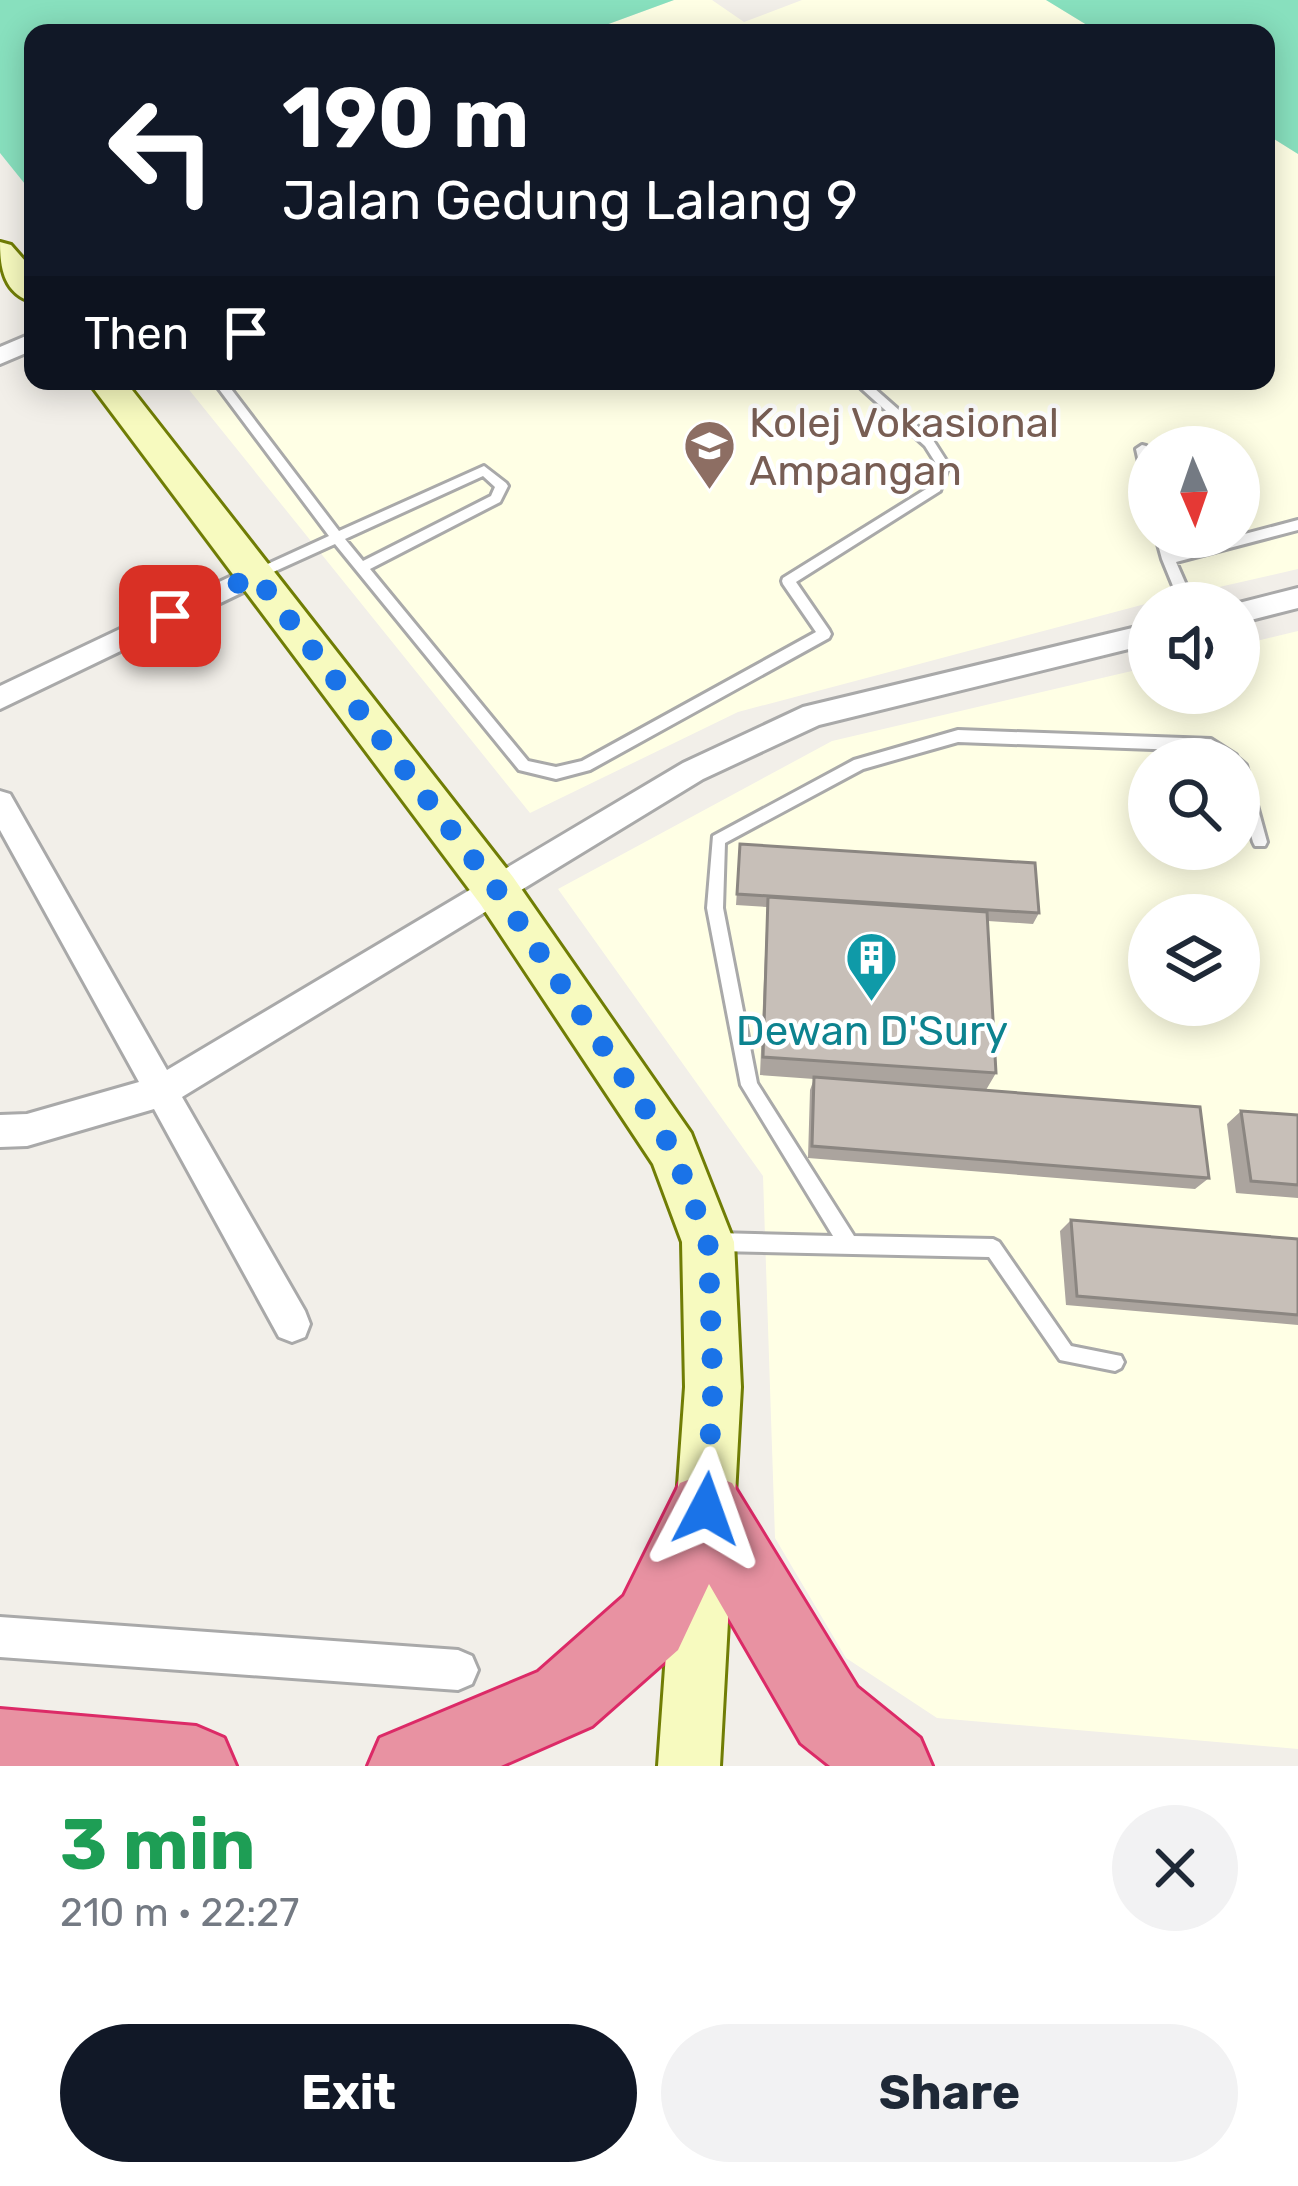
<!DOCTYPE html>
<meta charset="utf-8">
<style>
body{margin:0;font-family:Rubik,sans-serif;background:#f2f2f3;color:#1f2937;height:100vh;display:flex;flex-direction:column;font-size:45px;white-space:nowrap}
*{box-sizing:border-box;margin:0}
p{font-size:39px;color:#747a83}
.icon{flex:none;width:66px;height:66px;fill:none;stroke:currentColor;stroke-width:2;stroke-linecap:round;stroke-linejoin:round}
.map{position:relative;height:1766px;overflow:hidden}
.drawer{display:flex;flex-direction:column;background:#fff;flex:1}
.drawer>*{flex:none}
.top-card{position:absolute;left:24px;top:24px;width:1251px;height:366px;border-radius:24px;box-shadow:0 6px 30px #0003;background:#111827;color:#fff;overflow:hidden}
.needle{width:78px;rotate:178deg}
.buttons{position:absolute;left:1128px;top:426px;display:grid;gap:24px}
.buttons a{display:grid;place-items:center;width:132px;height:132px;border-radius:50%;background:#fff;box-shadow:0 6px 30px #0003;font-size:60px}
.pin{position:absolute;display:grid;place-items:center;width:102px;height:102px;color:#fff;margin:-51px;border-radius:24px;box-shadow:0 6px 18px #0006}
.me{position:absolute;width:132px;margin:-66px;rotate:4deg;stroke-linejoin:round;filter:drop-shadow(0 0 9px #0008)}
.turn{display:flex;align-items:center;gap:42px;height:252px;padding:0 60px;font-size:54px}
.turn .icon{width:156px;height:156px;stroke-width:2.5}
.turn b{display:block;font-size:84px;line-height:102px}
.then{display:flex;align-items:center;height:114px;padding:0 60px;background:#0003;gap:24px;font-size:45px}
.round{display:grid;place-items:center;flex:none;width:126px;height:126px;border-radius:63px;background:#f2f2f3}
.summary{display:flex;align-items:center;justify-content:space-between;height:204px;padding:0 60px}
h1{font-size:72px;font-weight:700;line-height:90px;color:#1e9e55}
.button{display:flex;gap:24px;margin-top:auto;padding:24px 60px}
.button a{flex:1;height:138px;border-radius:72px;background:#111827;color:#fff;font-size:48px;font-weight:700;line-height:138px;text-align:center}
.button a+a{background:#f2f2f3;color:#1f2937}
.map>svg:first-child{display:block}
</style>
<div class="map">
<svg width="1298" height="1766" viewBox="0 0 1298 1766">
<rect width="100%" height="100%" fill="#f2efe9"/>
<!-- education -->
<path fill="#ffffe5" fill-rule="evenodd" d="M674,0H712L744,22L802,0H1046L1100,33H584Z
M1266,134L1298,154V569L1149,603L738,712L530,813L182,381H1266ZM1149,447H1239V537H1149Z
M1298,631V1749L937,1718L846,1658L775,1538L763,1176L558,889L832,741L1149,667V693H1239V645ZM1149,759H1239V849H1149ZM1149,915H1239V1005H1149Z"/>
<!-- pitch -->
<path fill="#88e0be" d="M0,0H674L584,33H33V194L0,153Z
M1046,0H1298V154L1266,134V33H1100Z"/>
<g fill="none" stroke-linecap="round" stroke-linejoin="round">
<defs>
<path id="lane" d="M213,381H225L339,531L484,466L506,483L508,486L500,502L370,569L528,761L556,767L582,761L816,632L783,584L782,581L783,578L931,486L937,465L925,446L853,381H866L933,440L949,465L940,491L796,582L829,630L831,634L829,638L590,770L556,779L519,770L335,544L260,578H250L249,575L250,572L329,536ZM483,476L495,487L491,496L363,561L345,539Z
M1142,445L1146,446L1149,453V484L1143,480L1136,449Z
M1298,520V530L1176,562L1194,603H1180L1162,559L1156,537H1168L1173,553Z
M958,730L1211,739L1236,755L1238,759H1220L1208,751L958,742L863,769L725,843L723,908L757,1083L854,1236L993,1239L999,1242L1071,1346L1121,1356L1124,1362L1121,1368L1115,1371L1060,1360L989,1257L717,1251L711,1248L708,1242L711,1236L717,1233L833,1236L741,1085L707,908L713,836L854,760Z
M1239,759L1246,765L1267,842L1265,846H1255L1253,842L1239,791Z"/>
<path id="street" d="M33,333V350L0,364V347Z
M255,565L268,575L264,582L0,709V686Z
M1298,588V608L1239,623V603Z
M1149,624V644L819,725L703,779L182,1097L305,1311L310,1324L305,1337L292,1342L279,1337L154,1109L27,1146L0,1147V1115L27,1114L139,1082L0,830V791L10,794L167,1070L683,763L803,707Z
M0,1617L458,1650L472,1656L478,1670L472,1684L458,1690L0,1657Z"/>
<path id="secondary" d="M0,242L11,245L33,270V302C4,294 0,268 0,242Z
M88,381H125L513,877L691,1133L734,1242L741,1387L720,1766H658L685,1387L682,1242L653,1164L481,905Z"/>
<path id="highway" d="M706,1473L732,1483L857,1687L920,1738L932,1766H830L801,1743L709,1584L678,1650L592,1726L501,1766H368L380,1738L538,1672L624,1596L680,1483Z
M0,1709L196,1726L224,1738L236,1766H0Z"/>
</defs>
<!-- lane casing -->
<use href="#lane" stroke="#a9a9a9" stroke-width="6"/>
<!-- street casing -->
<use href="#street" stroke="#a9a9a9" stroke-width="6"/>
<!-- secondary casing -->
<use href="#secondary" stroke="#707d05" stroke-width="6"/>
<!-- highway casing -->
<use href="#highway" stroke="#dc2a67" stroke-width="6"/>
<!-- lane -->
<use href="#lane" fill="#fff" fill-rule="evenodd"/>
<!-- street -->
<use href="#street" fill="#fff" fill-rule="evenodd"/>
<!-- secondary -->
<use href="#secondary" fill="#f7fabf" fill-rule="evenodd"/>
<!-- highway -->
<use href="#highway" fill="#e892a2" fill-rule="evenodd"/>
</g>
<!-- wall -->
<path fill="#aba49e" d="M740,844L1039,913L1033,924L988,921L996,1073L986,1090L1209,1178L1195,1189L808,1158L810,1090L814,1079L760,1075L767,907L736,905Z
M1241,1111L1298,1115V1198L1236,1193L1227,1124Z
M1071,1220L1298,1239V1325L1066,1305L1060,1231Z"/>
<!-- building -->
<path fill="#c7bfb8" stroke="#8b8681" stroke-width="3" d="M740,844L1035,863L1039,913L737,894Z
M768,897L987,912L996,1073L763,1057Z
M814,1077L1200,1107L1209,1178L812,1146Z
M1241,1111L1298,1115V1185L1251,1181Z
M1071,1220L1298,1239V1315L1077,1296Z"/>
<g fill="none" stroke-linecap="round" stroke-linejoin="round">
<!-- route -->
<path stroke="#1a73e8" stroke-width="21" stroke-dasharray="0 37.8" d="M170,616L255,575L497,890L673,1150L708,1242L713,1387L706,1509"/>
</g>
<!-- icons -->
<defs>
<symbol id="school-pin" viewBox="-11 -11 22 30"><path d="M0 17L-7.5 6A9.5 9.5 0 1 1 7.5 6Z" fill="#8d6e63" stroke="#fff"/><path d="M0-5L7-2L0 1L-7-2ZM-4 1L0 2.5L4 1V4Q0 6-4 4Z" fill="#fff"/></symbol>
<symbol id="building-pin" viewBox="-11 -11 22 30"><path d="M0 17L-7.5 6A9.5 9.5 0 1 1 7.5 6Z" fill="#0f9aa8" stroke="#fff"/><path d="M-4-6H4V6H1V3H-1V6H-4ZM-2.5-4.3h1.7v1.8h-1.7ZM.8-4.3h1.7v1.8H.8ZM-2.5-1h1.7V.8h-1.7ZM.8-1h1.7V.8H.8Z" fill="#fff"/></symbol>
</defs>
<g fill-rule="evenodd">
<use href="#school-pin" x="680" y="416" width="59" height="81"/>
<use href="#building-pin" x="842" y="928" width="59" height="81"/>
</g>
<g text-anchor="middle" stroke-width="9" stroke-linejoin="round" paint-order="stroke">
<!-- education labels -->
<g font-size="42" fill="#785e54" stroke="#fff" text-anchor="start">
<text x="749" y="437">Kolej Vokasional<tspan x="749" dy="48">Ampangan</tspan></text>
</g>
<!-- culture labels -->
<g font-size="42" fill="#0d838f" stroke="#fff">
<text x="872" y="1045">Dewan D'Sury</text>
</g>
</g>
</svg>
<div class="buttons">
<a><svg class="needle" viewBox="-14 -14 28 28"><path d="M0-13l5 13h-10z" fill="#e53935"/><path d="M0 13l5-13h-10z" fill="#747a83"/></svg></a>
<a><svg class="icon" aria-label="sound" viewBox="0 0 24 24"><path d="M4 9h4l5-4v14l-5-4H4zM17 9q2 3 0 6"/></svg></a>
<a><svg class="icon" aria-label="search" viewBox="0 0 24 24"><circle cx="10" cy="10" r="6"/><path d="M15 15l6 6"/></svg></a>
<a><svg class="icon" aria-label="layers" viewBox="0 0 24 24"><path d="M12 4l9 5-9 5-9-5zM3 14l9 5 9-5"/></svg></a>
</div>
<div class="pin" style="left:170px;top:616px;background:#d93025"><svg class="icon" aria-label="arrive" viewBox="0 0 24 24"><path d="M6 21V4h12l-3 4 3 4H6"/></svg></div>
<svg class="me" style="left:706px;top:1509px" viewBox="-20 -20 40 40"><path d="M0-17L14 15 0 8-14 15z" fill="#1a73e8" stroke="#fff" stroke-width="4"/></svg>
<div class="top-card">
<div class="turn"><svg class="icon" aria-label="left" viewBox="0 0 24 24"><path d="M17 20v-9H6M10 6l-5 5 5 5"/></svg><div><b>190 m</b>Jalan Gedung Lalang 9</div></div>
<div class="then">Then<svg class="icon" aria-label="arrive" viewBox="0 0 24 24"><path d="M6 21V4h12l-3 4 3 4H6"/></svg></div>
</div>
</div>
<section class="drawer">
<div class="summary"><div><h1>3 min</h1><p>210 m · 22:27</p></div><a class="round"><svg class="icon" aria-label="close" viewBox="0 0 24 24"><path d="M6 6l12 12M18 6L6 18"/></svg></a></div>
<div class="button"><a>Exit</a><a>Share</a></div>
</section>
